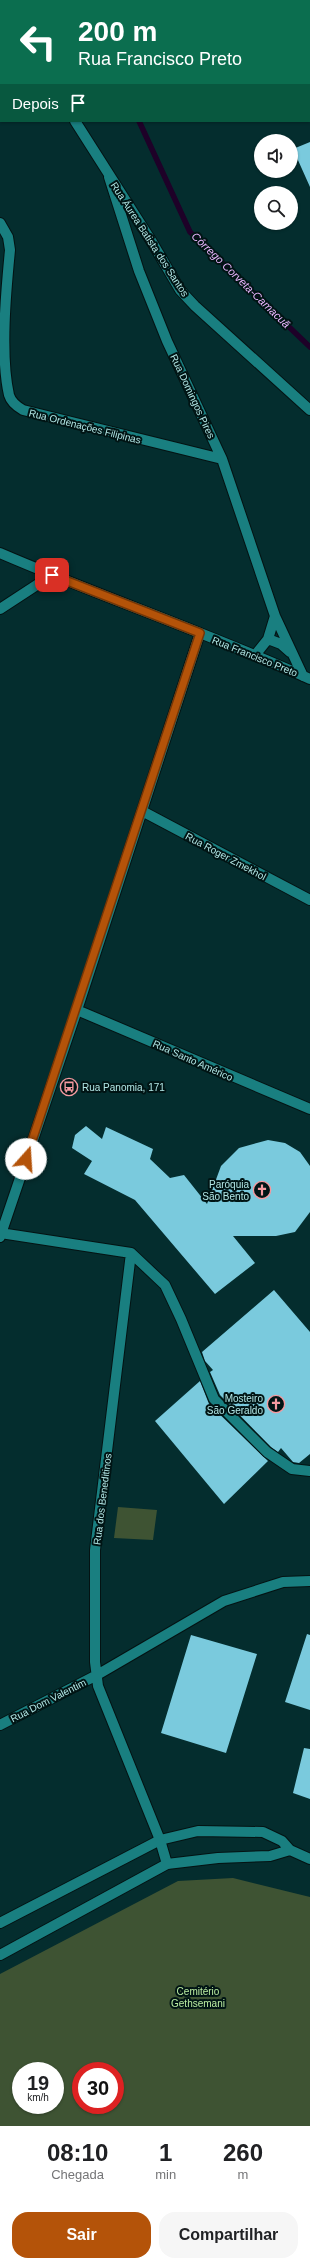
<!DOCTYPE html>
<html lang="pt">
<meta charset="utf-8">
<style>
body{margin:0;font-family:Helvetica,sans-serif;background:#f6f6f6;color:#202124;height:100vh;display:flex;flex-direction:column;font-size:15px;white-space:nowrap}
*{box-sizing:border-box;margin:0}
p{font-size:13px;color:#757577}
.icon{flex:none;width:22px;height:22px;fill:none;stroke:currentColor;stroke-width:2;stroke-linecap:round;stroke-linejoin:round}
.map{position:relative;height:2126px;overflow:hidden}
.panel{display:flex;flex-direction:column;background:#fff;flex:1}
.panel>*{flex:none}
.hud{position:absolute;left:0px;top:0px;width:310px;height:122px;box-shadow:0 1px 3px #0004;background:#0b6e4f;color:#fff;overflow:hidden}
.buttons{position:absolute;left:254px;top:134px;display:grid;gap:8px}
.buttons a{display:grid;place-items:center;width:44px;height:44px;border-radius:50%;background:#fff;box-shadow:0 1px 3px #0004;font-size:20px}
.speed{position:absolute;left:12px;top:2062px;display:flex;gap:8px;font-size:20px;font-weight:700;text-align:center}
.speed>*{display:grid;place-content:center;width:52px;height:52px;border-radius:50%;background:#fff;box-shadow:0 1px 3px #0004;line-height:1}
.speed small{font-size:10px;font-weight:400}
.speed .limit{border:6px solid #d22;background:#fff;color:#111}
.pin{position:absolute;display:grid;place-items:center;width:34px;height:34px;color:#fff;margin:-17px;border-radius:8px;box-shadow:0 2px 6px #0006}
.me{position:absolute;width:44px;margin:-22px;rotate:19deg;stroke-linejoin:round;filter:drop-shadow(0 0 3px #0008)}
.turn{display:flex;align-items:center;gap:14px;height:84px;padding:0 12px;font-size:18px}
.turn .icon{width:52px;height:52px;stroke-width:2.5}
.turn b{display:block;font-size:28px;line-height:34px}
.then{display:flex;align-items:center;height:38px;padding:0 12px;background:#0003;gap:8px;font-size:15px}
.eta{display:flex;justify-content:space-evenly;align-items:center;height:68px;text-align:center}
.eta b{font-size:24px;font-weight:600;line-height:28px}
.action{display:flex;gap:8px;margin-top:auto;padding:8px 12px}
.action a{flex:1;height:46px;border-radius:16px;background:#b45309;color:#fff;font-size:16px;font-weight:600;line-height:46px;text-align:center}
.action a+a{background:#f6f6f6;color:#202124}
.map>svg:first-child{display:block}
</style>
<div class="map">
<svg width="310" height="2126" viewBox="0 0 310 2126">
<rect width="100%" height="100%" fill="#042d2e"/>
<!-- green -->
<path fill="#3e5333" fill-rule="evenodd" d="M118,1507L157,1510L153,1540L114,1538Z
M233,1878L310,1897V2126H0V1974L178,1881ZM21,2071H55V2105H21ZM81,2071H115V2105H81Z"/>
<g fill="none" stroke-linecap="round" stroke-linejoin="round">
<!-- stream -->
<path stroke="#1e0128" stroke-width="5.5" d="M55,0L56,1
M139,121L190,232L310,347"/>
</g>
<!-- building -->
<path fill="#7acadd" d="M310,142V187L293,149Z
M86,1126L102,1139L106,1127L153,1149L150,1159L170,1178L184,1175L207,1204L221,1166L239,1148L268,1140L285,1143L300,1152L310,1166V1212L295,1232L276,1236H233L255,1263L215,1294L135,1200L84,1174L92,1161L72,1148L75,1135Z
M274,1290L310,1332V1454L299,1463L293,1462L281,1448L278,1452L271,1447L220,1395L210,1372L213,1370L205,1361L202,1352Z
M200,1381L209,1404L268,1461L224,1504L155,1421Z
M307,1634L310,1635V1710L285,1702Z
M191,1635L257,1654L226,1753L161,1733Z
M304,1748L310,1749V1799L293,1793Z"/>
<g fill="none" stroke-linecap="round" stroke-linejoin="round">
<defs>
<path id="minor" d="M0,4L1,6
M75,121L152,242L180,290L195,306L310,410
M109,177L139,271L167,341L222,459L275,616L303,676
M0,223L8,237L10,250C6,291 0,355 9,395C11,402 16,406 23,410L222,459
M0,553C102,597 208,633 310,679
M0,609L52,575
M268,639L281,644L290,652
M256,654L268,639L275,616
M142,811L310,900
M77,1010L310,1109
M0,1233L131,1253L95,1550V1662L98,1686L160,1840L167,1864
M0,1237L77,1010L200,633
M131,1253L165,1285L181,1319L214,1399L267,1452L292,1469L310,1471
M0,1725L97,1675L224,1601L283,1582L310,1581"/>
<path id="tertiary" d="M292,0L293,1
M309,9H310
M309,18L310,19
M0,1923L160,1840L198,1831L263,1832L282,1841L290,1850L310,1859
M0,1955L167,1864L218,1858L270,1856L290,1850"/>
</defs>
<!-- minor casing -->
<use href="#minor" stroke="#041313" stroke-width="12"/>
<!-- tertiary casing -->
<use href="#tertiary" stroke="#041313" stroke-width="12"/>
<!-- minor -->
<use href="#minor" stroke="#197f80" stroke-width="10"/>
<!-- tertiary -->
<use href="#tertiary" stroke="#197f80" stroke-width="10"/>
</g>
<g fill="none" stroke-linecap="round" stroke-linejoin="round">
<defs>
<path id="route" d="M26,1159L200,633L52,575"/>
</defs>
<!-- route casing -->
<use href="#route" stroke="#753606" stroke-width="10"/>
<!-- route -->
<use href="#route" stroke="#b45309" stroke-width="7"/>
</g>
<!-- icons -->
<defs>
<symbol id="bus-ring" viewBox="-11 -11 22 22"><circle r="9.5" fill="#001414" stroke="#f49aa0" stroke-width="1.5"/><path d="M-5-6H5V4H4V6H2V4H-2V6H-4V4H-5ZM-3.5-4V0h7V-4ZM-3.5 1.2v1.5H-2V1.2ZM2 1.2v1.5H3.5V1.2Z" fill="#f49aa0"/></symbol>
<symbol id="church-ring" viewBox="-11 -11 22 22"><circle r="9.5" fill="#001414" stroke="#f49aa0" stroke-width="1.5"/><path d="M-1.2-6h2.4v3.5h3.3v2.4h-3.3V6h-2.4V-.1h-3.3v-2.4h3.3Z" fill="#f49aa0"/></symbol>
</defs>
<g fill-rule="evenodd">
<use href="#bus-ring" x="59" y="1077" width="20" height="20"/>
<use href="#church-ring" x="252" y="1180" width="20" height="20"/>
<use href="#church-ring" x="266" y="1394" width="20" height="20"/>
</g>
<g text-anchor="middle" stroke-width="4" stroke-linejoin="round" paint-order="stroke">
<!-- street labels -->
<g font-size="10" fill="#b1e6e5" stroke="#001414">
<text transform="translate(150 239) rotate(57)" y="4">Rua Áurea Batista dos Santos</text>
<text transform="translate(193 396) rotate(65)" y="4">Rua Domingos Pires</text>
<text transform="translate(85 426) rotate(14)" y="4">Rua Ordenações Filipinas</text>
<text transform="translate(255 656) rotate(22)" y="4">Rua Francisco Preto</text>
<text transform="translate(226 856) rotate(28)" y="4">Rua Roger Zmekhol</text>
<text transform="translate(193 1060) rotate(24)" y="4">Rua Santo Américo</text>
<text transform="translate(102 1499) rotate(-83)" y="4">Rua dos Beneditinos</text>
<text transform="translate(48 1700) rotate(-27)" y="4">Rua Dom Valentim</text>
</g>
<!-- poi labels -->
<g font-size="10" fill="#b1e6e5" stroke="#001414" text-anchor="end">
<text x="82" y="1091" text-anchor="start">Rua Panomia, 171</text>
<text x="249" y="1188">Paróquia<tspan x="249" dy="12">São Bento</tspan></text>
<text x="263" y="1402">Mosteiro<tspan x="263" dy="12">São Geraldo</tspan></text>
</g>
<!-- park labels -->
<g font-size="10" fill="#bbeda2" stroke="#001414">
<text x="198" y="1995">Cemitério<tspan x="198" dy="12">Gethsemani</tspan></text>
</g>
<!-- water labels -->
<g font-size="11" font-style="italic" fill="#e9b6fe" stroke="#001414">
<text transform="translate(241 280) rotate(44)" y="4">Córrego Corveta-Camacuã</text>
</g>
</g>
</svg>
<div class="buttons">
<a><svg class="icon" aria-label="sound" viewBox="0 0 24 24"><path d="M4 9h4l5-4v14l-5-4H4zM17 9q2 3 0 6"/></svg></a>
<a><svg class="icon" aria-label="search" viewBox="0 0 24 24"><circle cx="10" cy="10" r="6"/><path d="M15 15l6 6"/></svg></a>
</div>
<div class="speed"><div>19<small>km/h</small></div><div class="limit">30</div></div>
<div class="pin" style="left:52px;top:575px;background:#d93025"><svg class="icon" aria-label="arrive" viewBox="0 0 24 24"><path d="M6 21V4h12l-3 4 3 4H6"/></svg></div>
<svg class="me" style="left:26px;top:1159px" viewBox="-20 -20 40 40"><circle r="19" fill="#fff"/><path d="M0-13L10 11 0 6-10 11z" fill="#b45309"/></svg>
<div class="hud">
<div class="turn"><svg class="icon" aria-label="left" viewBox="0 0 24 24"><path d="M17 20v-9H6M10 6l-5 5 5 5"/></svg><div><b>200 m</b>Rua Francisco Preto</div></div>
<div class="then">Depois<svg class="icon" aria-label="arrive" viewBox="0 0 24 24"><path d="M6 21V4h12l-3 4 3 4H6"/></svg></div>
</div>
</div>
<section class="panel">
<div class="eta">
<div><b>08:10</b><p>Chegada</p></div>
<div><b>1</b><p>min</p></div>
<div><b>260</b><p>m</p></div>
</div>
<div class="action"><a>Sair</a><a>Compartilhar</a></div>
</section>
